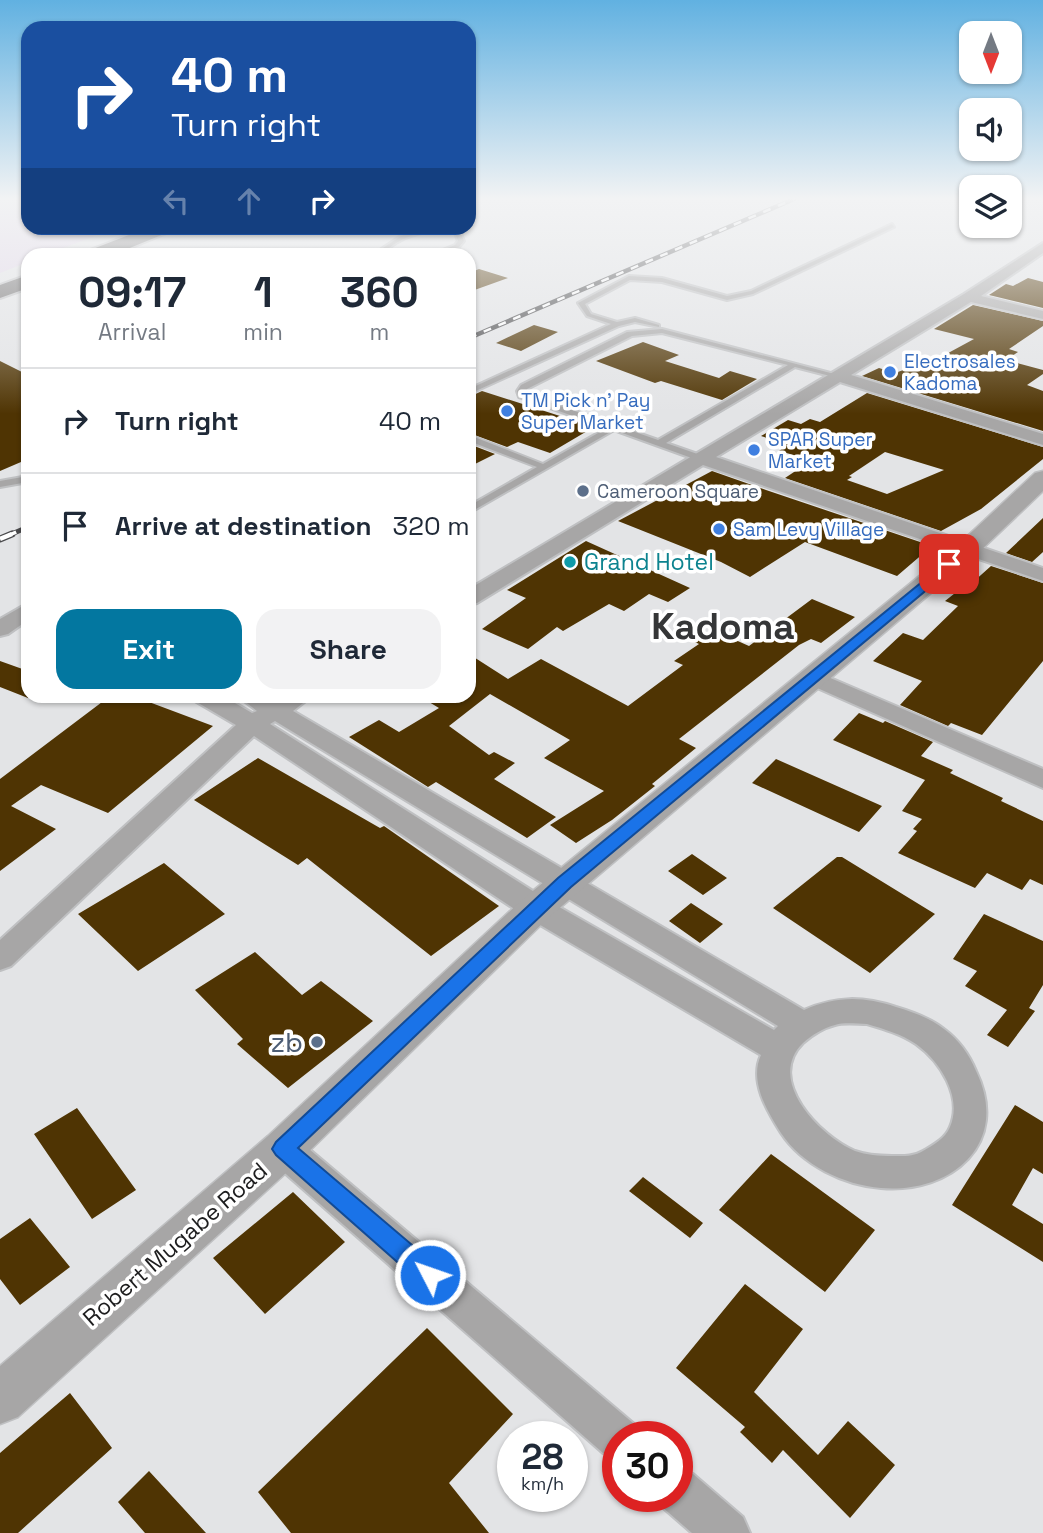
<!DOCTYPE html>
<style>
body{margin:0;font-family:"Space Grotesk",sans-serif;background:#f2f2f3;color:#1f2937;height:100vh;display:flex;flex-direction:column;font-size:26px;white-space:nowrap}
*{box-sizing:border-box;margin:0}
p{font-size:23px;color:#747a83}
.icon{flex:none;width:38px;height:38px;fill:none;stroke:currentColor;stroke-width:2;stroke-linecap:round;stroke-linejoin:round}
.map{position:relative;flex:1;overflow:hidden}
.drawer{position:absolute;left:21px;top:248px;width:455px;height:455px;display:flex;flex-direction:column;background:#fff;border-radius:21px;box-shadow:0 2px 5px #0004}
.drawer>*{flex:none}
.guide{position:absolute;left:21px;top:21px;width:455px;height:214px;border-radius:21px;box-shadow:0 2px 5px #0004;background:#1a4fa0;color:#fff;overflow:hidden}
.needle{width:46px;rotate:180deg}
.controls{position:absolute;left:959px;top:21px;display:grid;gap:14px}
.controls a{display:grid;place-items:center;width:63px;height:63px;border-radius:14px;background:#fff;box-shadow:0 2px 5px #0004;font-size:35px}
.speed{position:absolute;left:497px;top:1421px;display:flex;gap:14px;font-size:35px;font-weight:700;text-align:center}
.speed>*{display:grid;place-content:center;width:91px;height:91px;border-radius:50%;background:#fff;box-shadow:0 2px 5px #0004;line-height:1}
.speed small{font-size:18px;font-weight:400}
.speed .limit{border:10px solid #d22;background:#fff;color:#111}
.pin{position:absolute;display:grid;place-items:center;width:60px;height:60px;color:#fff;margin:-30px;border-radius:14px;box-shadow:0 4px 10px #0006}
.me{position:absolute;width:77px;margin:-38px;rotate:311deg;stroke-linejoin:round;filter:drop-shadow(0 0 5px #0008)}
.turn{display:flex;align-items:center;gap:24px;height:147px;padding:0 35px;font-size:32px}
.turn .icon{width:91px;height:91px;stroke-width:2.5}
.turn b{display:block;font-size:49px;line-height:60px}
.lanes{display:flex;align-items:center;height:66px;padding:0 35px;background:#0003;justify-content:center;gap:35px;direction:ltr}
.lanes .off{opacity:.35}
.eta{display:flex;justify-content:space-evenly;align-items:center;height:119px;text-align:center}
.eta b{font-size:42px;font-weight:600;line-height:49px}
.action{display:flex;gap:14px;margin-top:auto;padding:14px 35px}
.action a{flex:1;height:80px;border-radius:21px;background:#0377a0;color:#fff;font-size:28px;font-weight:600;line-height:80px;text-align:center}
.action a+a{background:#f2f2f3;color:#1f2937}
ul{padding:0;list-style:none}
li{display:flex;align-items:center;gap:21px;height:105px;padding:0 35px;border-top:2px solid #e0e1e3}
li div{flex:1}
li b{display:block;font-size:26px}
li em{font-style:normal}
.map>svg:first-child{display:block}
</style>
<div class="map">
<svg width="1043" height="1533" viewBox="0 0 1043 1533">
<rect width="100%" height="100%" fill="#e3e4e6"/>
<!-- education -->
<path fill="#e2d5e9" d="M0,199H28V228H116L45,255L28,256V262L0,273Z"/>
<!-- building -->
<path fill="#4f3403" fill-rule="evenodd" d="M479,269L508,278L469,292V273Z
M1028,278L1043,282V308L989,295L1006,284L1013,286Z
M973,305L1043,321V326L1009,349L1018,352L1006,360L1043,370V374L1027,385L1043,391V431L862,376L879,368L895,373L909,368L915,371L974,339L934,329Z
M534,325L558,332L521,351L496,343Z
M643,342L679,355L665,361L719,378L730,371L757,379L722,400L661,381L655,383L596,361Z
M0,361L28,375V459L0,471Z
M482,391L594,427L550,453L518,442L507,447L469,433V397Z
M867,393L1043,447V459L981,509L941,531L785,478L812,460L779,451L787,445L761,436L788,420L801,424L810,419L820,422ZM885,452L944,470L887,494L847,480L852,477L849,476Z
M469,444L495,454L469,467Z
M712,471L766,490L932,546L897,576L805,542L750,577L721,562L618,521Z
M1043,518V552L1032,562L1006,553Z
M586,541L690,588L668,602L649,594L624,611L609,604L563,631L557,627L528,649L482,629L526,598L507,590Z
M991,566L1043,583V661L982,735L951,723L948,726L900,705L922,681L873,661L903,633L923,640L958,606L945,601L969,582L972,583Z
M812,599L855,617L821,643L811,639L799,645L679,739L696,748L652,784L655,786L612,820L576,843L550,825L604,791L544,758L570,740L490,694L449,726L489,755L494,752L515,763L494,779L556,817L527,838L436,782L428,787L349,737L379,720L399,732L439,708L419,696H469V654L508,679L541,659L628,706L683,665L674,661L699,644L695,642L713,630L749,646Z
M0,661L28,671V698L0,687Z
M110,696H133L213,726L108,813L41,785L11,806L56,829L0,871V779Z
M859,713L883,723L885,721L933,742L921,756L953,770L950,773L1003,798L1001,801L1043,821V885L1030,879L1022,890L987,873L975,888L898,853L917,831L913,829L922,819L902,811L925,780L833,740Z
M258,758L380,828L384,826L499,906L431,956L307,858L298,865L194,800Z
M776,759L882,806L859,832L752,783Z
M692,854L727,878L703,895L668,871Z
M837,857H842L935,914L870,973L773,908Z
M164,863L225,914L138,971L78,914Z
M691,903L723,924L700,943L669,921Z
M984,914L1043,941V985L1029,1008L1035,1011L1008,1047L987,1035L1007,1010L965,986L977,971L953,959Z
M255,952L302,995L321,981L373,1021L288,1088L237,1044L243,1039L195,990Z
M1015,1105L1043,1122V1174L1033,1168L1012,1205L1043,1224V1262L952,1205Z
M77,1108L136,1190L92,1219L34,1134Z
M771,1154L875,1230L825,1292L719,1210Z
M643,1177L703,1223L690,1238L629,1191Z
M293,1192L345,1242L265,1314L213,1258Z
M30,1218L70,1267L20,1305L0,1279V1239Z
M745,1284L803,1329L754,1392L818,1455L848,1421L895,1465L850,1518L783,1450L772,1463L740,1432L745,1427L676,1368Z
M427,1328L513,1414L449,1483L489,1533H291L258,1492Z
M70,1393L112,1448L18,1533H0V1453Z
M149,1471L206,1533H145L118,1502Z"/>
<g fill="none" stroke-linecap="round" stroke-linejoin="round">
<defs>
<path id="service" d="M892,224L894,227L753,294L727,300L662,282L630,280L585,304L591,314L617,322L635,318L659,325V327L635,322L619,326L469,394V389L611,324L587,316L578,303L629,276L662,278L727,296L751,291Z
M423,228H445L460,231L464,241L459,247L436,256L435,253L455,245L458,241L455,233C434,229 415,232 396,243C387,249 381,256 371,256L401,236Z
M662,329L842,376L838,378L795,367L666,443L706,457V461H700L614,430L469,513V506L537,467L469,441V435L543,464L607,428L519,397L517,391L521,385L627,332ZM662,333L788,365L658,440L526,394L527,389L632,336Z
M28,476V482L0,487V481Z"/>
<path id="minor" d="M1043,243V253L981,296L1043,311V319L971,302L851,375L1043,434V445L840,382L716,457L1043,568V581L703,465L477,603L469,605V589L964,294Z
M28,603V620L8,634L0,636V619Z
M814,671L1043,769V788L806,683L802,678L806,673Z
M192,696H223L252,713L257,711L238,696H268L275,700L281,696H312L293,711L804,1010C836,996 863,996 896,1007C913,1012 930,1018 944,1029C959,1040 969,1054 976,1071C1011,1143 952,1194 881,1188C844,1185 802,1165 781,1133C767,1111 749,1081 761,1055L525,916L254,736L11,966L0,970V940L236,725L195,701ZM275,721L778,1026L774,1030L547,900L270,724ZM867,1024C884,1029 901,1034 916,1044C940,1061 963,1097 950,1127C945,1139 933,1145 923,1151C913,1157 902,1156 892,1156C879,1156 866,1155 855,1151C820,1136 765,1080 803,1043C812,1035 823,1028 835,1025C845,1022 857,1024 867,1024Z
M283,1133L296,1138L633,1423L639,1437H618V1459L603,1453L270,1160L265,1149L270,1138Z
M677,1468L693,1474L743,1517L750,1533H692L661,1506L657,1496H677Z"/>
<path id="tertiary" d="M1043,471V491L978,553L549,917L298,1162L18,1417L0,1424V1366L268,1136L523,899L960,543L1035,473Z"/>
<path id="trunk" d="M147,228H171L169,232L110,256H83L85,252Z
M28,275V288L0,298V285Z"/>
</defs>
<!-- service casing -->
<use href="#service" stroke="#bfc0c2" stroke-width="4"/>
<!-- minor casing -->
<use href="#minor" stroke="#bfc0c2" stroke-width="4"/>
<!-- tertiary casing -->
<use href="#tertiary" stroke="#bfc0c2" stroke-width="3"/>
<!-- trunk casing -->
<use href="#trunk" stroke="#bfc0c2" stroke-width="4"/>
<!-- service -->
<use href="#service" fill="#a7a6a6" fill-rule="evenodd"/>
<!-- minor -->
<use href="#minor" fill="#a7a6a6" fill-rule="evenodd"/>
<!-- tertiary -->
<use href="#tertiary" fill="#a7a6a6" fill-rule="evenodd"/>
<!-- trunk -->
<use href="#trunk" fill="#6a6868" fill-rule="evenodd"/>
<defs>
<path id="rail-far2" d="M469,338L794,199"/>
<path id="rail-far1" d="M7,536L28,527"/>
<path id="rail" d="M0,539L12,534"/>
</defs>
<!-- rail-far2 casing -->
<use href="#rail-far2" stroke="#4b4b4d" stroke-width="4.5"/>
<!-- rail-far1 casing -->
<use href="#rail-far1" stroke="#4b4b4d" stroke-width="5"/>
<!-- rail casing -->
<use href="#rail" stroke="#4b4b4d" stroke-width="7"/>
<!-- rail-far2 -->
<use href="#rail-far2" stroke="#fff" stroke-width="2.5" stroke-dasharray="8" stroke-linecap="butt"/>
<!-- rail-far1 -->
<use href="#rail-far1" stroke="#fff" stroke-width="3.5" stroke-dasharray="10" stroke-linecap="butt"/>
<!-- rail -->
<use href="#rail" stroke="#fff" stroke-width="4.5" stroke-dasharray="14" stroke-linecap="butt"/>
</g>
<!-- sky -->
<linearGradient id="sky" x2="0" y2="1"><stop stop-color="#61b1e1"/><stop offset="0.48" stop-color="#f2f3f4"/><stop offset="1" stop-color="#f2f3f4" stop-opacity="0"/></linearGradient>
<rect width="1043" height="414" fill="url(#sky)"/>
<!-- route -->
<path fill="#1a73e8" stroke="#114b97" stroke-width="2" d="M949,560L956,564L954,567L571,887L298,1148L438,1267L441,1275L438,1283L430,1287L421,1283L276,1155L272,1149L276,1142L558,878Z"/>
<!-- markers -->
<g fill="#3f7fe0" stroke="#fff" stroke-width="2.5">
<circle cx="890" cy="372" r="7"/>
<circle cx="507" cy="411" r="7"/>
<circle cx="754" cy="450" r="7"/>
<circle cx="719" cy="529" r="7"/>
</g>
<g fill="#5c6f8a" stroke="#fff" stroke-width="2.5">
<circle cx="583" cy="491" r="7"/>
<circle cx="317" cy="1042" r="7"/>
</g>
<circle fill="#0f9aa8" stroke="#fff" stroke-width="2.5" cx="570" cy="562" r="7"/>
<g text-anchor="middle" stroke-width="7" stroke-linejoin="round" paint-order="stroke">
<!-- far-shop labels -->
<g font-size="19" fill="#366cbe" stroke="#fff" text-anchor="start">
<text x="904" y="368">Electrosales<tspan x="904" dy="22">Kadoma</tspan></text>
<text x="521" y="407">TM Pick n' Pay<tspan x="521" dy="22">Super Market</tspan></text>
<text x="768" y="446">SPAR Super<tspan x="768" dy="22">Market</tspan></text>
<text x="733" y="536">Sam Levy Village</text>
</g>
<!-- far-service labels -->
<g font-size="19" fill="#4e5e75" stroke="#fff" text-anchor="start">
<text x="597" y="498">Cameroon Square</text>
</g>
<!-- culture labels -->
<g font-size="23" fill="#0d838f" stroke="#fff" text-anchor="start">
<text x="584" y="570">Grand Hotel</text>
</g>
<!-- street labels -->
<g font-size="23" fill="#1d1d1e" stroke="#fff">
<text transform="translate(175 1244) rotate(-41)" y="8">Robert Mugabe Road</text>
</g>
<!-- near-service labels -->
<g font-size="28" fill="#4e5e75" stroke="#fff" text-anchor="end">
<text x="303" y="1052">zb</text>
</g>
<!-- town labels -->
<g font-size="37" font-weight="bold" fill="#353637" stroke="#fff">
<text x="723" y="639">Kadoma</text>
</g>
</g>
</svg>
<div class="controls">
<a><svg class="needle" viewBox="-14 -14 28 28"><path d="M0-13l5 13h-10z" fill="#e53935"/><path d="M0 13l5-13h-10z" fill="#747a83"/></svg></a>
<a><svg class="icon" aria-label="sound" viewBox="0 0 24 24"><path d="M4 9h4l5-4v14l-5-4H4zM17 9q2 3 0 6"/></svg></a>
<a><svg class="icon" aria-label="layers" viewBox="0 0 24 24"><path d="M12 4l9 5-9 5-9-5zM3 14l9 5 9-5"/></svg></a>
</div>
<div class="speed"><div>28<small>km/h</small></div><div class="limit">30</div></div>
<div class="pin" style="left:949px;top:564px;background:#d93025"><svg class="icon" aria-label="arrive" viewBox="0 0 24 24"><path d="M6 21V4h12l-3 4 3 4H6"/></svg></div>
<svg class="me" style="left:430px;top:1275px" viewBox="-20 -20 40 40"><circle r="17" fill="#1a73e8" stroke="#fff" stroke-width="3"/><path d="M0-11L8 9 0 5-8 9z" fill="#fff"/></svg>
<div class="guide">
<div class="turn"><svg class="icon" aria-label="right" viewBox="0 0 24 24"><path d="M7 20v-9h11M14 6l5 5-5 5"/></svg><div><b>40 m</b>Turn right</div></div>
<div class="lanes"><svg class="icon off" aria-label="left" viewBox="0 0 24 24"><path d="M17 20v-9H6M10 6l-5 5 5 5"/></svg><svg class="icon off" aria-label="ahead" viewBox="0 0 24 24"><path d="M12 20V5M6 11l6-6 6 6"/></svg><svg class="icon" aria-label="right" viewBox="0 0 24 24"><path d="M7 20v-9h11M14 6l5 5-5 5"/></svg></div>
</div>
<section class="drawer">
<div class="eta">
<div><b>09:17</b><p>Arrival</p></div>
<div><b>1</b><p>min</p></div>
<div><b>360</b><p>m</p></div>
</div>
<ul>
<li><svg class="icon" aria-label="right" viewBox="0 0 24 24"><path d="M7 20v-9h11M14 6l5 5-5 5"/></svg><div><b>Turn right</b></div><em>40 m</em></li>
<li><svg class="icon" aria-label="arrive" viewBox="0 0 24 24"><path d="M6 21V4h12l-3 4 3 4H6"/></svg><div><b>Arrive at destination</b></div><em>320 m</em></li>
</ul>
<div class="action"><a>Exit</a><a>Share</a></div>
</section>
</div>
